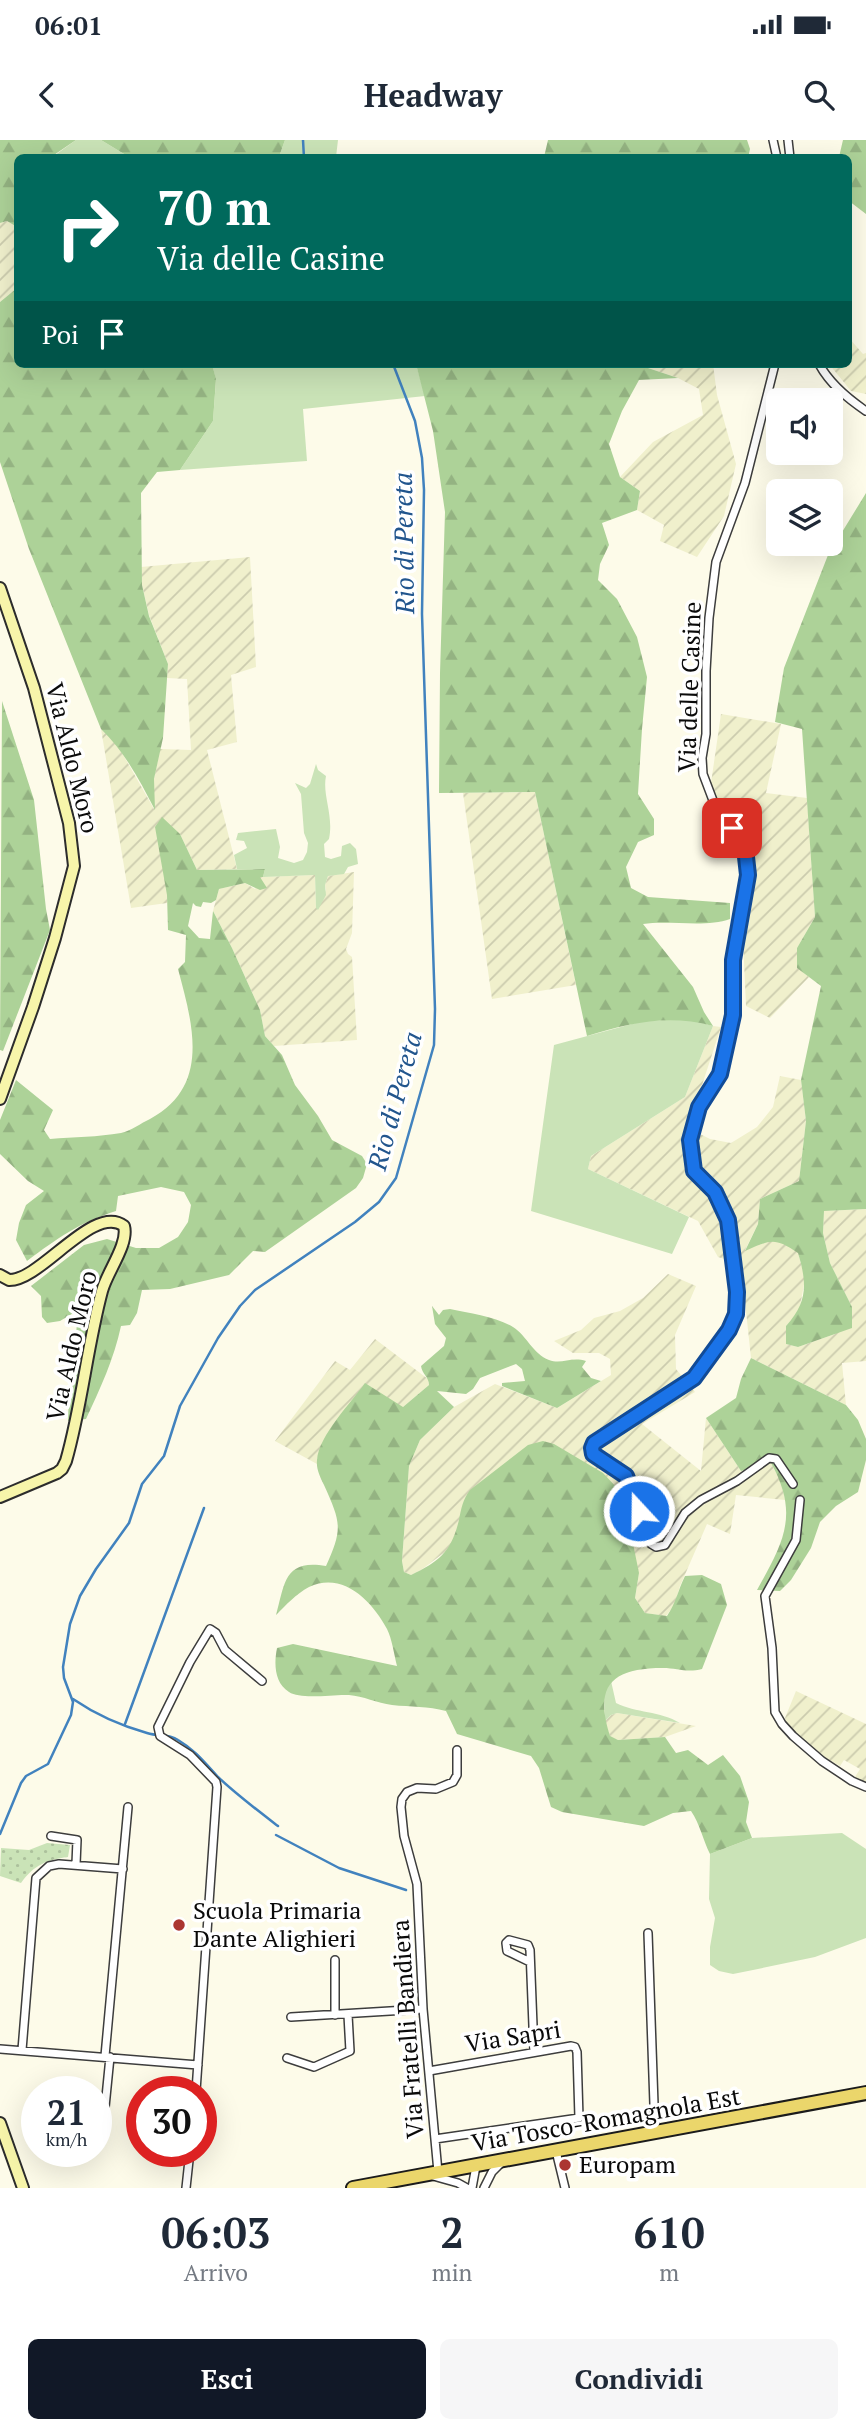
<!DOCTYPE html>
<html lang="it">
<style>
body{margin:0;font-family:"PT Serif",serif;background:#f6f6f7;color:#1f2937;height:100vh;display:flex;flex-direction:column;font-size:26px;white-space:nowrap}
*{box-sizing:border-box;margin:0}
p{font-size:23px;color:#747a83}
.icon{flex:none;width:38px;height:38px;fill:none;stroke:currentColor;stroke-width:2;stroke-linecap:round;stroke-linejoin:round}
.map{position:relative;height:2048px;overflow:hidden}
.details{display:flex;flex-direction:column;background:#fff;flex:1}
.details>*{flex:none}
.banner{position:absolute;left:14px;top:14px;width:838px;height:214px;border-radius:10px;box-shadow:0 7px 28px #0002;background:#00695c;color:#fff;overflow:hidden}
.controls{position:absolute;left:766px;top:248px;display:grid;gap:14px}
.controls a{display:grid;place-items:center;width:77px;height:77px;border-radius:10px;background:#fff;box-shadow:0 7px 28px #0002;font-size:35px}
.speed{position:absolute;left:21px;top:1936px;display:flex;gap:14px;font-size:35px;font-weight:700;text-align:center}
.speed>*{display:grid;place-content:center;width:91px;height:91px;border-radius:50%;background:#fff;box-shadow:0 7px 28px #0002;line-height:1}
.speed small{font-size:18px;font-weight:400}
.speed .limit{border:10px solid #d22;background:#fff;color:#111}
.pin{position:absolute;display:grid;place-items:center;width:60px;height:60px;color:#fff;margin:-30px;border-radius:14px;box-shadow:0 4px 10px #0006}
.me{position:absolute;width:77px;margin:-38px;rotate:339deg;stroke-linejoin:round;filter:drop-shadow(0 0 5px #0008)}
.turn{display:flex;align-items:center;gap:24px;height:147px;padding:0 28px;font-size:32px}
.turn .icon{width:91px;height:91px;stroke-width:2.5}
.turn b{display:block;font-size:49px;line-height:60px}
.then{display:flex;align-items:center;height:66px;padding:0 28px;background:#0003;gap:14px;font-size:26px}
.eta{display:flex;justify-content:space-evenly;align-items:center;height:119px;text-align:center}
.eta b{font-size:42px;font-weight:700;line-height:49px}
.button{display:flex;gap:14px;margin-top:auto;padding:14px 28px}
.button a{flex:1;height:80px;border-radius:10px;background:#111827;color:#fff;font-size:28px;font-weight:700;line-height:80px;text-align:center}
.button a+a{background:#f6f6f7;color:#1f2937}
.status{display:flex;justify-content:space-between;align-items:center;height:49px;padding:0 35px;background:#fff;direction:ltr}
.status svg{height:19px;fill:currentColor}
header{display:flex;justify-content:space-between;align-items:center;height:91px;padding:0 28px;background:#fff;font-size:32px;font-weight:700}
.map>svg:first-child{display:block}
</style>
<div class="status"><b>06:01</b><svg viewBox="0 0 49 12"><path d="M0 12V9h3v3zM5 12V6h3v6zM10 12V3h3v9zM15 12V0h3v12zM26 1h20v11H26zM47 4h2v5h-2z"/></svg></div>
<header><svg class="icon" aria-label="back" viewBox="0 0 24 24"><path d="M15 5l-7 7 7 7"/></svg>Headway<svg class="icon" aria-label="search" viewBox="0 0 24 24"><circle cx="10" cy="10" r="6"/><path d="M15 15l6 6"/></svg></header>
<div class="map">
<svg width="866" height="2048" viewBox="0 0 866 2048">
<defs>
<pattern id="farmland-furrows" width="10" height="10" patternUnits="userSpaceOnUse" patternTransform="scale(1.75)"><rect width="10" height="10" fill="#f0f0cc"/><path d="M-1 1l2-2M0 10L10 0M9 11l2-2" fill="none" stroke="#ccccae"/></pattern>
<pattern id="forest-firs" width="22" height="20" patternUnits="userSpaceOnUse" patternTransform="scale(1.75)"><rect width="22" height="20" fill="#add298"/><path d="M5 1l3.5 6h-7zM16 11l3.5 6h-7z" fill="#94b382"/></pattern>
<pattern id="park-dots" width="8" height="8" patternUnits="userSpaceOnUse" patternTransform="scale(1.75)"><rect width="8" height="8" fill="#cae3b7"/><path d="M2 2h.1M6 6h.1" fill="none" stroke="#acc19c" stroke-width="1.8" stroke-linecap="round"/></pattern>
</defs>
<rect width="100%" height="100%" fill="#fdfbe9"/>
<!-- farmland -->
<path fill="url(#farmland-furrows)" d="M7,81L17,87V148L0,162V83Z
M849,198L863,214L866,213V254L851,251L829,224H849Z
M636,224H713L717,255L736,324L724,376L697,417L660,401L664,385L637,370L640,351L620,337L653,302L703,275L699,249L678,238Z
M250,417L256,527L231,535L237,602L207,610L237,729L197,730L180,694L167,763L131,768L101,589L117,604L154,669V639L160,609L191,610L187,539L167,538L168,524L149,475L142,445L141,427Z
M721,574L781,584L766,653L807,658L815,777L797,808L798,828L809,837L770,878L746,866L743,799L752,732V707L744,694L729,680L719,664L711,643Z
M535,652L576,845L492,859L463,653Z
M354,732L352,793L346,809L348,814L352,817L357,900L274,906L265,896L260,870L232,808L213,771L219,749L245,743L255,749L260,737L315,735L316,768L326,750L325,745L328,736Z
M713,886L721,887L688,988L710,999L731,1003L757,987L773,967L780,936L801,940L806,981L799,1041L760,1059L758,1084L745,1110L771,1100L780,1101L798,1112L805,1139L799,1172L786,1186V1204L798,1207L835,1194L852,1167L830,1123L823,1093L824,1071L866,1069V1221L842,1223L846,1265L751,1218L741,1124L718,1117L698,1081L588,1029L591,1016L685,957Z
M668,1134L696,1146L675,1195L676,1229L695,1252L642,1284L701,1331L706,1278L741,1331L771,1323L782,1344L785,1360L736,1355L730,1394L707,1384L680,1446L675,1464L666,1476L645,1473L635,1458L639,1433L454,1399L449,1409L421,1430L411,1435L404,1432L402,1421L409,1326L420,1300L454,1267L495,1244L557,1268L611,1235L610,1219L599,1213H573L554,1201L581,1190L594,1178L620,1171L643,1158Z
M375,1199L428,1239L429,1245L403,1267L317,1318V1324L275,1301L335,1221L350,1230Z
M796,1551L866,1584V1643L855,1637L860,1629L844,1620L840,1626L826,1618L787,1585L785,1578Z
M617,1573L696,1586L665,1597L618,1600L610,1597L605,1581L611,1575Z"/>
<!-- grass -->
<path fill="#cae3b7" d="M76,0H101L129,17L51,18Z
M285,0H338L336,17L255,18L280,14Z
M212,224H416L425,256L303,269L307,321L180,330L213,281L216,240Z
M316,624L318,630L326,636C322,655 334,675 329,699L324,704L325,717L331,719L341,716L342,706L350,703L356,709L358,724L348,727L344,734L328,736L325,745L326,755L318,770L316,768L315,735L263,737L265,729H237L234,715L247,708L244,701L236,700L238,693L276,689L280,707L278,718L294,723L303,720L307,712L308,703L304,693L301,654L295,643L306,648L310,644Z
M688,879L713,886L685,957L591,1016L588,1029L689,1077L672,1114L531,1071L554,905L643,881Z
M611,1541L616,1563C636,1573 660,1571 680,1583L617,1573L611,1575L605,1581L604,1554Z
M842,1693L866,1709V1798L815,1817L753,1830L733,1834L719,1831L710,1825V1807L715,1778L709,1759L710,1714L752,1698Z"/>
<!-- forest -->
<path fill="url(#forest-firs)" d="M0,0H76L51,17L18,18L17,87L7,81L0,83Z
M101,0H285L280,14L255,18L129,17Z
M548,0H747L750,9L748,18L544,17Z
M843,0H866V74L849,61V18L839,17Z
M17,148L18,224H212L216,239L213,281L180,330L157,332L141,353L142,445L149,476L168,524L163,598L154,639L155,670C140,641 125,612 101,589L29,409L0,322V162Z
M416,224H636L678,238L639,240L622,271L609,304L620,337L640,351L637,370L602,383L609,405L600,424L598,440L617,459L637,497L647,537L642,589L638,654L654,679V695L638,702L626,727L631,748L648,757L730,763V779C706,788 669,780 643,784L693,847L704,872L713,886C667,874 631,883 587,896L535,652L439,653L440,533L445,372L433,291Z
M866,353V1069L824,1071L823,1093L830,1123L852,1167V1188L798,1207L786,1204V1186C808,1162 807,1143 798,1113C774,1097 771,1100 745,1111L758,1084L760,1059L799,1041L806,981L801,940L821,846L797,828V808L815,777L802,589L775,582L784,528L828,415Z
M2,561L34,660L46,769L50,790L3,911L0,910Z
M162,677L180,694L197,730L265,729L263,737H260L267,748L260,750L245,743L219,749L216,760L211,763L203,762L201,767L196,766L193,763L188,786L199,798L210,799L213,771L232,808L260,870L265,896L282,915L295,945L318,976L332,1000L362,1016L367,1024L363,1038L356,1048L265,1112L253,1111L229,1135L170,1149L142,1150L137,1173L130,1185L121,1186C114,1219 100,1249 86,1279L68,1281L69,1252L78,1176L75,1172L60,1181L47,1183L42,1177L41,1156L31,1146L84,1105L107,1099L136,1108H159L178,1097L188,1082L191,1065L184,1052L161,1047L118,1056L116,1071C78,1083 58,1098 27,1121L16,1100L19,1083L26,1065L44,1051L28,1041L0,1014V980L16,940L53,970L44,990L50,999C74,997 98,997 121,993C131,991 141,983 150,979C212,946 192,882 178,829L185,822L186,795L168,790L167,755L155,687Z
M432,1166L439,1175L443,1170L450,1169C470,1173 496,1177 513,1187C527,1196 533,1214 549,1220C562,1225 571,1216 586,1221L582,1227L591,1238L601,1241L557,1268L502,1246V1243L525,1241L522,1229L516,1224L480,1238L473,1249L466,1254L437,1251L454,1267L420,1300L409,1326L402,1421L404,1432L411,1435C440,1421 451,1412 459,1380C461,1369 463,1359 470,1350L528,1305L543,1301L554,1304L603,1333L618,1349L627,1374L639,1433L635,1458L645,1473L667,1476C676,1463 678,1450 685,1436L702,1435L721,1444L727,1465L702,1529C687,1533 677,1528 663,1528C611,1528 594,1546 610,1596L618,1600L665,1597L676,1613L688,1610L708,1625L723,1615L740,1636L749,1662L746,1682L752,1698L710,1714C703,1700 700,1684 691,1671L673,1673L644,1686L562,1672L551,1667L539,1628L531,1616L457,1594L446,1571C428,1566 411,1567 392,1565C377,1563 363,1556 349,1555C334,1554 301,1560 289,1552C274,1543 274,1523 277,1508L293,1504L397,1526C394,1514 392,1499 387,1489C372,1461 343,1431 309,1447C296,1454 286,1465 276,1475C285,1443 284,1419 326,1426C343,1388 341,1383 324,1345C320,1337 316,1329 317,1320C319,1295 351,1263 365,1243L403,1267L429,1245C429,1237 422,1234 421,1226L444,1206L446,1198L435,1184Z
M751,1218L846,1265L858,1280L866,1299V1320L858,1352L836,1366L820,1382L811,1408L791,1440L780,1451L757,1450C783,1403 800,1375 771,1323L741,1331L706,1278L736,1258L741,1239Z"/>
<!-- park -->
<path fill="url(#park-dots)" d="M47,1703L70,1705L68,1717C46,1720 34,1725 21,1743L0,1736L1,1708L29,1710Z"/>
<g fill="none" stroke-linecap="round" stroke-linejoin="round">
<!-- stream -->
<path stroke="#4182be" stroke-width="2.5" d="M303,0L304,18
M73,1559C95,1574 122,1586 147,1593C159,1597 167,1593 178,1600C195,1610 205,1623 218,1637C237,1655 257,1670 278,1686
M125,1584L204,1368
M0,1694L21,1643L26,1636L48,1624L71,1575L73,1562L64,1538L63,1527L70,1484L80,1456L96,1429L129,1383L142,1344L164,1316L180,1266L218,1198L240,1166L255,1150L355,1082L379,1062L396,1038L434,905L435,869L422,474L424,350L422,318L415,281L393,224
M276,1695L339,1728L406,1750"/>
<defs>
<path id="minor" d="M773,0L777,18
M788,0L790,18
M775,224L745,343L716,422L709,478L706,531V594L702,618L703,634L717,671L745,708L748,735L733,820V875L720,935L700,967L690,1000L694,1031L715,1052L728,1080L737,1152L736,1174L729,1190L694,1238L594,1303L592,1308L593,1314L626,1336L651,1404L656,1407L665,1405L685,1373L701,1360L737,1341L769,1318L776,1319L793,1344
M819,224C830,244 847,258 866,271
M800,1360L796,1400L765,1456L772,1508L775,1572L782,1584L793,1596L822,1621L852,1641L866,1647
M51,1696L77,1700L76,1724
M648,1793L655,1993
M530,1822L507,1811L506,1803L509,1800L528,1805L530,1810L534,1911
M335,1875V1820
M291,1877L423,1869
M0,1909L198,1925
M22,1910L36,1738L49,1726L59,1724L123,1729
M105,1916L128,1667
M287,1918L314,1927L350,1911L348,1875
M429,1931L571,1906L575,1907L577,1912L579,1978L435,1999
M196,1951L217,1647L216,1642L190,1615L160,1596L158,1587L190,1522L210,1489L216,1493L225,1510L262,1541
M96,1989L103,1987L110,1917
M556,2011L565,2048
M438,2032L423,1869L417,1744L404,1696L401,1667L402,1659L407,1652L417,1648L436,1649L453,1642L457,1635V1610
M433,2036L458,2043L467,2048
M186,2048L190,2011
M472,2048L476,2026
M484,2048L492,2032L501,2023"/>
<path id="secondary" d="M0,448L34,548L69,683L74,726L55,798L33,867L0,959
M0,1135L9,1140C41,1141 93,1063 124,1086C129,1104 107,1132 102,1151C87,1207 82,1265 66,1321L62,1329L57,1333L0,1357
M0,1983L23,2048"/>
<path id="primary" d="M353,2048L866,1953"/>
</defs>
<!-- minor casing -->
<use href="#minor" stroke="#3d3d3d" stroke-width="10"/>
<!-- secondary casing -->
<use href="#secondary" stroke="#2c2c2c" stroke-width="14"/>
<!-- primary casing -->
<use href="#primary" stroke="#1b1b1b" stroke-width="16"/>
<!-- minor -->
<use href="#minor" stroke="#fff" stroke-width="7"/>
<!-- secondary -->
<use href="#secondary" stroke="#f7f5aa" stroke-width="10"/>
<!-- primary -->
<use href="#primary" stroke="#ebd66b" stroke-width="12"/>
</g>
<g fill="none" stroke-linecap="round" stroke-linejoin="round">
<defs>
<path id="route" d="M639,1371L626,1336L593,1314L592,1308L594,1303L694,1238L729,1190L736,1174L737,1152L728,1080L715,1052L694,1031L690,1000L699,967L720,934L733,875V820L748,735L745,708L732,688"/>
</defs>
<!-- route casing -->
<use href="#route" stroke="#114b97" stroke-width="18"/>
<!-- route -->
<use href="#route" stroke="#1a73e8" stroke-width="12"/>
</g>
<!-- markers -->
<g fill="#ab3631" stroke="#fff" stroke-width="2.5">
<circle cx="179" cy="1785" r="7"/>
<circle cx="565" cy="2025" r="7"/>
</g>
<g text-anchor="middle" stroke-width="7" stroke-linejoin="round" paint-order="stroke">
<!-- street labels -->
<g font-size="24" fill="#0a0a0a" stroke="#fff">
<text transform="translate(690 547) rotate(-88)" y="8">Via delle Casine</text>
<text transform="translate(72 618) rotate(76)" y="8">Via Aldo Moro</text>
<text transform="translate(72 1206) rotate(-77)" y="8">Via Aldo Moro</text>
<text transform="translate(408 1889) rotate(-94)" y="8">Via Fratelli Bandiera</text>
<text transform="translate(513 1897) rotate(-9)" y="8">Via Sapri</text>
<text transform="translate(606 1980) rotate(-10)" y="8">Via Tosco-Romagnola Est</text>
</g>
<!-- poi labels -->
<g font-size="24" fill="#0a0a0a" stroke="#fff" text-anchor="start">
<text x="193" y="1779">Scuola Primaria<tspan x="193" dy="28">Dante Alighieri</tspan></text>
<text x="579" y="2033">Europam</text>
</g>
<!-- water labels -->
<g font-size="26" font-style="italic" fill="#21558d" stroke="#fff">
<text transform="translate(404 403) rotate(-91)" y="9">Rio di Pereta</text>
<text transform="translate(395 961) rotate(-75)" y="9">Rio di Pereta</text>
</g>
</g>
</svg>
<div class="controls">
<a><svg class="icon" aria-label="sound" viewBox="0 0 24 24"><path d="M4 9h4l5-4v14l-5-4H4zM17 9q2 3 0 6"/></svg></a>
<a><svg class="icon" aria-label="layers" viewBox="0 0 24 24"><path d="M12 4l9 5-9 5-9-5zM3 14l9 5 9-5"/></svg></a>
</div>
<div class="speed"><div>21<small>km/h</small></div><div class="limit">30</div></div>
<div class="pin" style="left:732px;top:688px;background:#d93025"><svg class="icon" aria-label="arrive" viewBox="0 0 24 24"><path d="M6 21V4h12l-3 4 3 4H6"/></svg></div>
<svg class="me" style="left:639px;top:1371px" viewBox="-20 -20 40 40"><circle r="17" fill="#1a73e8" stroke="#fff" stroke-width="3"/><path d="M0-11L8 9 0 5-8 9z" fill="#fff"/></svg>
<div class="banner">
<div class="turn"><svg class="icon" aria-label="right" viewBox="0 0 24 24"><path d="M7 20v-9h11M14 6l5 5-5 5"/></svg><div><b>70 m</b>Via delle Casine</div></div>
<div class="then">Poi<svg class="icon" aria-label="arrive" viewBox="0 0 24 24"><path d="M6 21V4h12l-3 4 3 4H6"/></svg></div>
</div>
</div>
<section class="details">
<div class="eta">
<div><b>06:03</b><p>Arrivo</p></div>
<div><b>2</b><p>min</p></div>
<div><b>610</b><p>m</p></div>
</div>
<div class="button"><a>Esci</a><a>Condividi</a></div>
</section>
